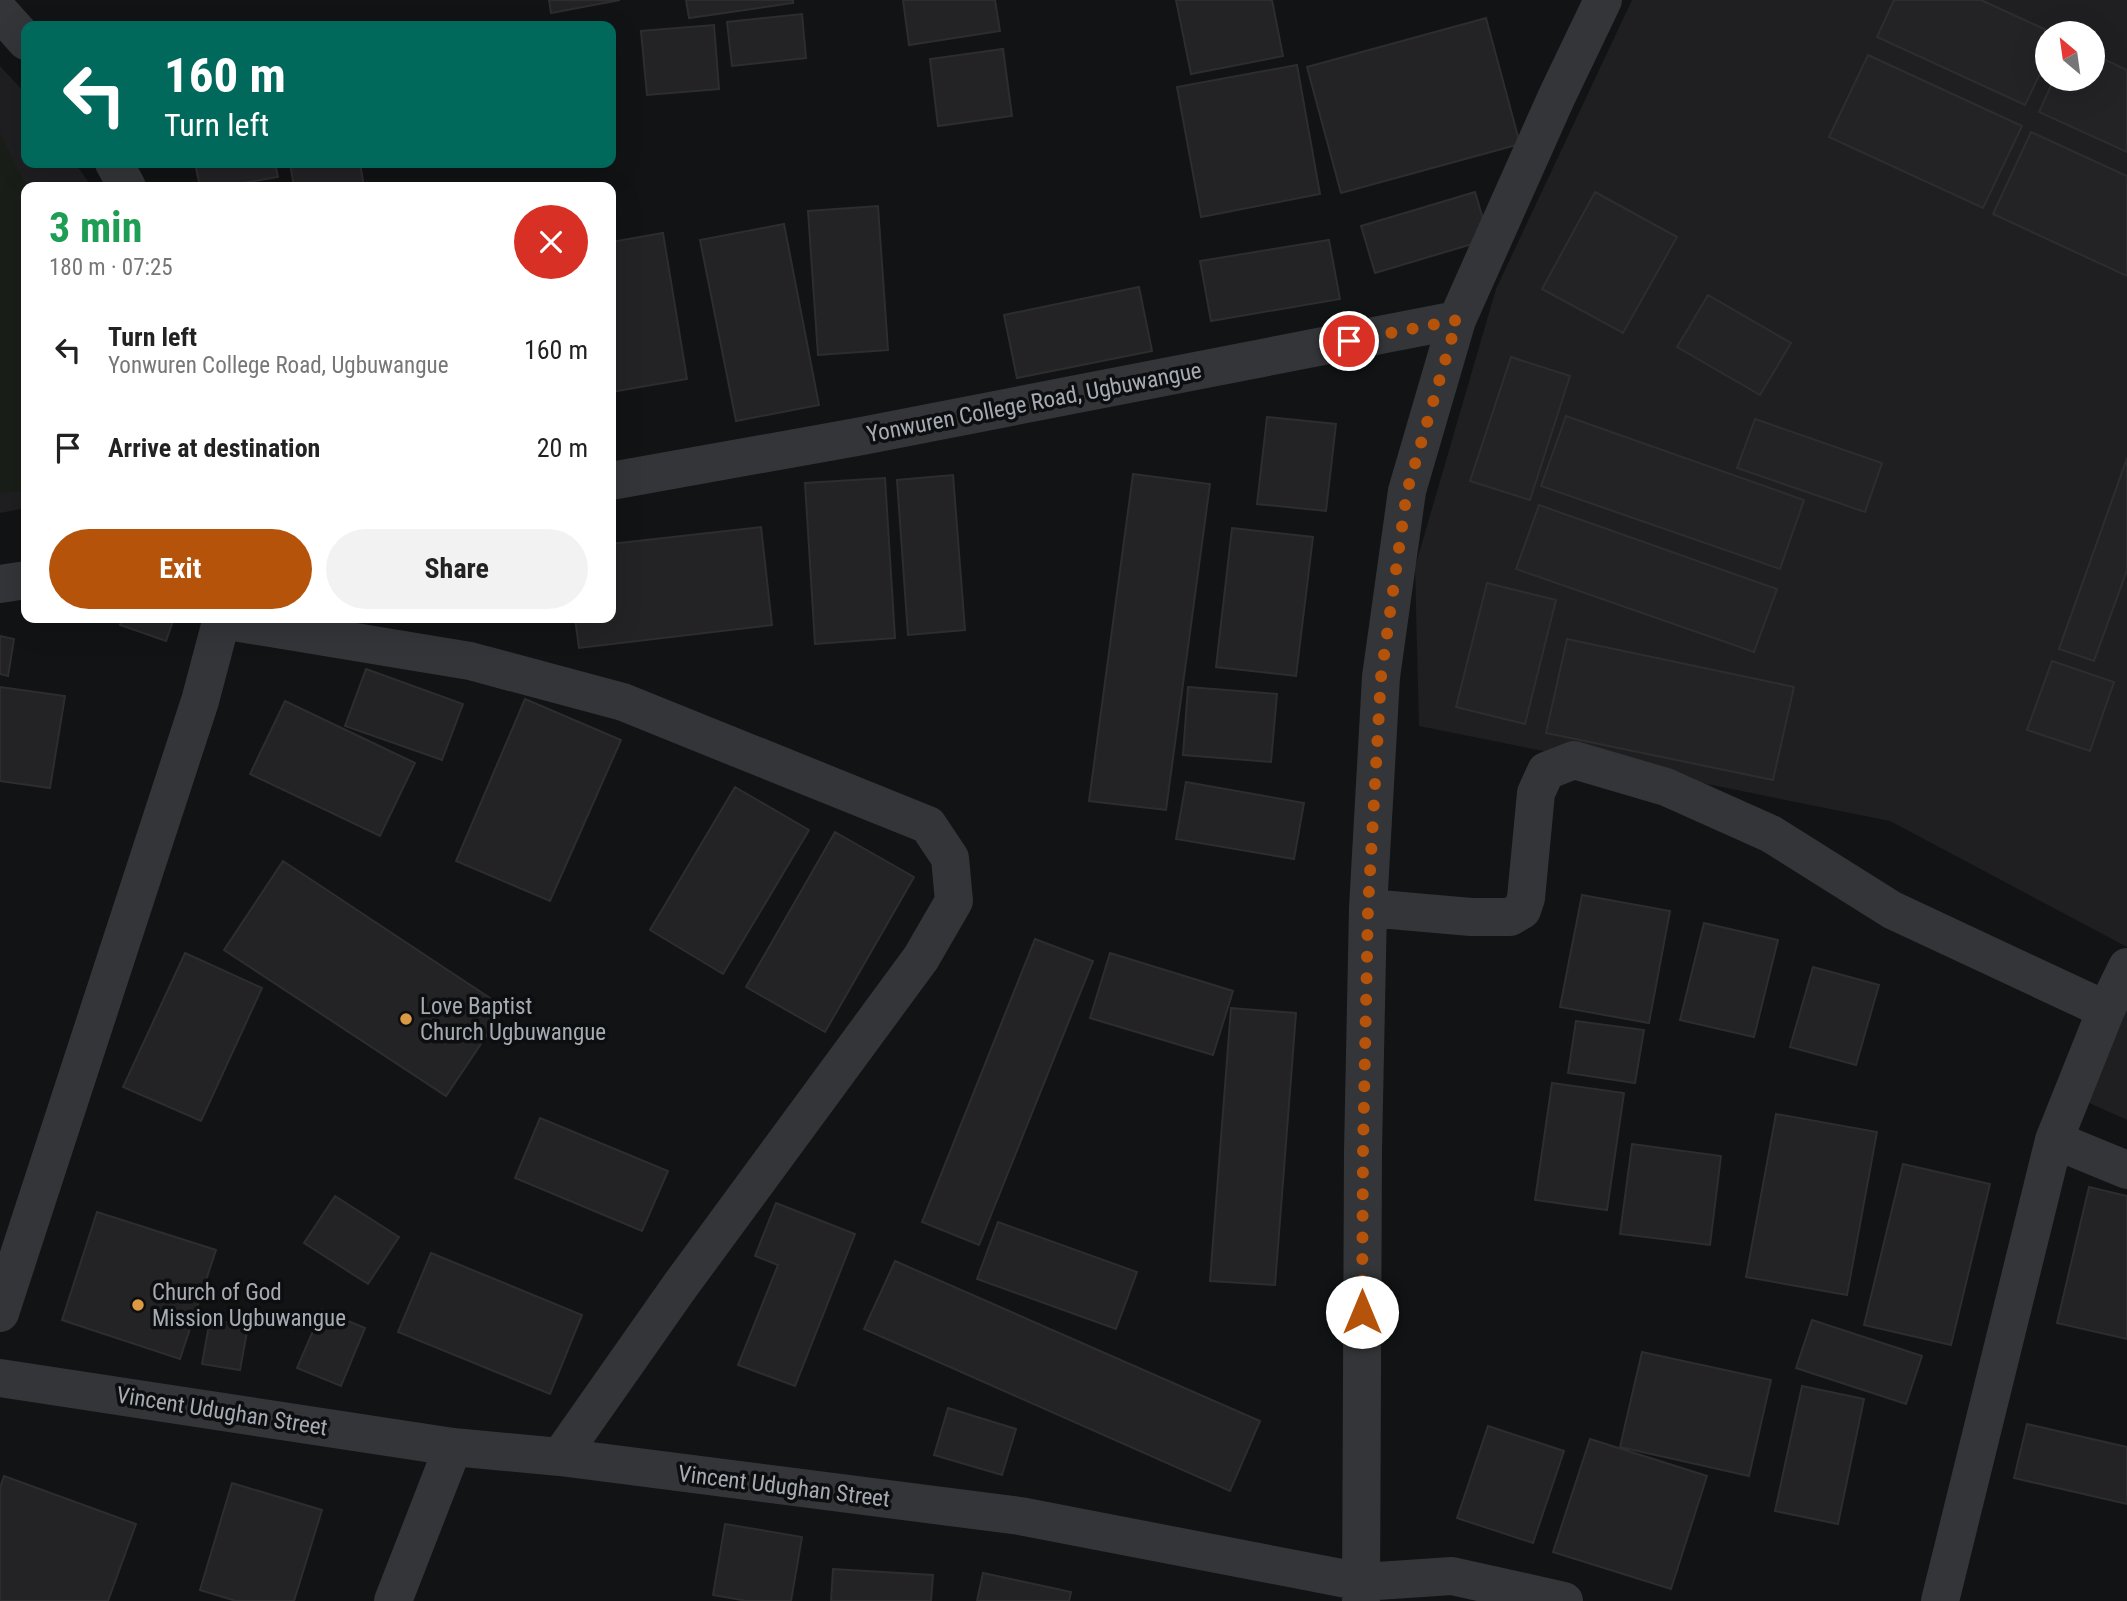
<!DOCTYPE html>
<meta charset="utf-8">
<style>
body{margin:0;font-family:"Roboto Condensed",sans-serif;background:#f2f2f2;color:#222;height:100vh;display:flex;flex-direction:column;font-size:26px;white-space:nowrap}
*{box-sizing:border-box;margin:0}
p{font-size:23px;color:#767676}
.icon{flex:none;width:38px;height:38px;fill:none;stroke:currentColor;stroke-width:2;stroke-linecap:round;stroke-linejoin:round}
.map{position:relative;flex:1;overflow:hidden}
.details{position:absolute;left:21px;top:182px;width:595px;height:441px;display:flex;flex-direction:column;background:#fff;border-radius:14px;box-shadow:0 7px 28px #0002}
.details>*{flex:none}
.hud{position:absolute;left:21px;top:21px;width:595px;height:147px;border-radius:14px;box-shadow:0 7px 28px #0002;background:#00695c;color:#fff;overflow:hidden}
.needle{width:46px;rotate:331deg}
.tools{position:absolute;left:2035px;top:21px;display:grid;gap:14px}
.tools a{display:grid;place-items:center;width:70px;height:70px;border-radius:50%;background:#fff;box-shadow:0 7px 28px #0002;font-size:35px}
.pin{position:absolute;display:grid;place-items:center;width:60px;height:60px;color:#fff;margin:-30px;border:4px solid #fff;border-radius:50%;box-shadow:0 2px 7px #0007}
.me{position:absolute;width:77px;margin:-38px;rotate:0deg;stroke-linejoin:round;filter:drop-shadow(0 0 5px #0008)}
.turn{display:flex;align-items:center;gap:24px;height:147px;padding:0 28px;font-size:32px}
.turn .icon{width:91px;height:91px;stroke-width:2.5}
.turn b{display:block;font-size:49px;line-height:60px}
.round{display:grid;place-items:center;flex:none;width:74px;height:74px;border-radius:37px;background:#f2f2f2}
.head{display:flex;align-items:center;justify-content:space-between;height:119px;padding:0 28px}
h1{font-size:42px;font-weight:700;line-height:52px;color:#1e9e55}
.action{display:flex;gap:14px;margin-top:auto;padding:14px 28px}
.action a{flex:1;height:80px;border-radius:42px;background:#b45309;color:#fff;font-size:28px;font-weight:700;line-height:80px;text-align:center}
.action a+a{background:#f2f2f2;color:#222}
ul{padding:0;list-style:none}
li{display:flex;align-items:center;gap:21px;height:98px;padding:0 28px}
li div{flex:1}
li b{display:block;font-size:26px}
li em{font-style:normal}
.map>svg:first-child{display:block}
</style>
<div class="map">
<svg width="2127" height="1601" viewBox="0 0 2127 1601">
<rect width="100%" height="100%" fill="#121314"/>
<!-- built -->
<path fill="#1f1f21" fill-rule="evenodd" d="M1632,0H2127V947L1890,821L1419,726L1415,567L1496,289ZM2048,33H2093V79H2048Z
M0,66L26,94V163H75L92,187H26V508L0,513Z
M2127,1008V1120L2085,1101Z"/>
<!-- green -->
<path fill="#191e19" d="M0,133L27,187L26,490L0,494Z"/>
<!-- building -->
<path fill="#232325" stroke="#2d2d2f" stroke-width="2" d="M549,0H620L551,13Z
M686,0H793V3L689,18Z
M903,0H995L1000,31L909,45Z
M1176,0H1272L1283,56L1191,74Z
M1894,0H1981L2053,33H2048V57L2025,105L1877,37Z
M802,14L806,58L732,66L727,22Z
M1486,18L1520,144L1341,193L1307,67Z
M714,25L719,89L647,95L641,31Z
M1003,49L1012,116L938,126L930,59Z
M2093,54L2127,70V152L2039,112L2054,79H2093Z
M1868,55L2022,126L1983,208L1829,137Z
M1297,65L1320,194L1201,217L1177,87Z
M2031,132L2127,176V276L1993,214Z
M195,163H275L278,177L220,187H200Z
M290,163H360L364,187H294Z
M1475,192L1489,239L1375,273L1361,226Z
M1595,192L1677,237L1623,333L1542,289Z
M878,206L888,350L818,355L808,211Z
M784,224L819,405L736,421L700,240Z
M663,233L687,379L611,392V242Z
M1329,240L1340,299L1211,321L1200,261Z
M1139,287L1152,351L1017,378L1004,315Z
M1708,295L1791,343L1760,395L1677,347Z
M1511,357L1570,376L1530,500L1470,481Z
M1566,416L1804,500L1780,569L1541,486Z
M1267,417L1336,424L1326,511L1257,504Z
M1755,419L1882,463L1865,512L1737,468Z
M2127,458V570L2094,661L2059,649Z
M1133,474L1210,484L1166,810L1089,801Z
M953,475L965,630L908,635L897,480Z
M885,478L895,638L815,644L805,483Z
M1539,505L1777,589L1754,652L1516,569Z
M761,527L772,625L579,648L575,618H611V544Z
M1232,528L1313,537L1296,676L1216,667Z
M1487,583L1556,600L1525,724L1456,707Z
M123,618H174L166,641L120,625Z
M0,636L14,639L8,676L0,674Z
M1567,639L1794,687L1773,780L1546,733Z
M2052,661L2114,682L2090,751L2027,730Z
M366,669L463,704L442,760L345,726Z
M0,687L65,696L50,788L0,781Z
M1188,687L1277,694L1271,762L1183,755Z
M525,699L621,740L550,901L456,861Z
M285,701L415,763L380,836L250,774Z
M1186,782L1304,803L1294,859L1176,839Z
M735,787L809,830L723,974L650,930Z
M835,832L914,877L825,1032L746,987Z
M283,861L505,1008L446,1096L224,950Z
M1582,895L1670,911L1649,1023L1560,1007Z
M1704,923L1778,940L1754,1037L1680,1020Z
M1035,939L1093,961L979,1245L922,1222Z
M185,953L262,988L201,1121L123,1087Z
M1110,953L1233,991L1213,1055L1090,1018Z
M1813,967L1879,985L1856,1065L1790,1047Z
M1231,1008L1296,1013L1275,1285L1210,1281Z
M1576,1021L1644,1030L1635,1083L1568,1073Z
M1552,1083L1624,1093L1607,1210L1535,1200Z
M1776,1114L1877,1132L1847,1295L1746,1277Z
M540,1118L668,1171L642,1231L515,1178Z
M1632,1144L1721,1156L1710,1245L1620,1234Z
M1903,1164L1990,1184L1951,1345L1864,1325Z
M2089,1187L2127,1196V1339L2057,1323Z
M335,1196L399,1237L368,1284L304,1243Z
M776,1203L855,1234L795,1386L738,1365L778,1265L755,1256Z
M97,1212L216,1250L180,1359L62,1320Z
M998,1222L1137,1272L1116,1329L977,1279Z
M431,1253L582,1315L550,1394L398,1332Z
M895,1261L1260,1421L1230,1491L864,1329Z
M322,1310L365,1328L341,1386L297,1368Z
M210,1319L248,1326L240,1370L202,1364Z
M1812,1320L1922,1356L1906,1404L1796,1368Z
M1642,1352L1771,1380L1749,1476L1620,1447Z
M1802,1386L1864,1399L1838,1524L1775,1511Z
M948,1408L1016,1429L1002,1475L934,1455Z
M2027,1424L2127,1447V1504L2014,1478Z
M1488,1426L1564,1451L1533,1543L1457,1518Z
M1590,1439L1707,1476L1671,1589L1553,1552Z
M4,1476L136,1524L108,1601H0V1488Z
M232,1483L322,1510L294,1601H236L200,1590Z
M725,1524L802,1537L791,1601H747L713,1595Z
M833,1569L933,1575L931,1601H831Z
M983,1573L1071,1592L1069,1601H977Z"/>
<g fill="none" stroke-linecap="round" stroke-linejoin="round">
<!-- minor -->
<path stroke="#343538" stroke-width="38" d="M0,12L26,41
M114,163L127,187
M611,481L862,436L1457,320
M0,584L26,580
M222,620L470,661L623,702L928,825L950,858L954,901L921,958L680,1286L560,1457
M1368,908L1471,917H1510L1522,910L1526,898L1536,793L1546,771L1574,760L1666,787L1771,834L1892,910L2106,1010
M2054,1140L2127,1170
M0,1313L200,701L222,618
M0,1378L453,1447L560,1457L1020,1516L1362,1582L1452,1576L1564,1601
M393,1601L453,1447
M1361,1601L1363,1151L1368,908L1381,677L1407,491L1457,320L1557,96L1603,0
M1940,1601L2054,1140L2106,1010L2127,967"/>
</g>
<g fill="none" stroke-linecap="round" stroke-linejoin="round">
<!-- route -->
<path stroke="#b45309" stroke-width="12" stroke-dasharray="0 21.6" d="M1349,341L1457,320L1407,491L1381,677L1368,908L1363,1150L1362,1312"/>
</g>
<!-- markers -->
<g fill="#db9943" stroke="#0d0e0f" stroke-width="2.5">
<circle cx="406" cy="1019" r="7"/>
<circle cx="138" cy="1305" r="7"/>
</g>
<g text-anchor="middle" stroke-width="7" stroke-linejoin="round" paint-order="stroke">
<!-- street labels -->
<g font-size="23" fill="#a6abb3" stroke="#0d0e0f">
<text transform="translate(1034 402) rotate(-11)" y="8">Yonwuren College Road, Ugbuwangue</text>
<text transform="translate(222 1411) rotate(9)" y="8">Vincent Udughan Street</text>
<text transform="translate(784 1486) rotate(7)" y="8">Vincent Udughan Street</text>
</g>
<!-- poi labels -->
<g font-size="23" fill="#a6abb3" stroke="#0d0e0f" text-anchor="start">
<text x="420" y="1014">Love Baptist<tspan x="420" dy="26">Church Ugbuwangue</tspan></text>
<text x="152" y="1300">Church of God<tspan x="152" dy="26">Mission Ugbuwangue</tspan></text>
</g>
</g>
</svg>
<div class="tools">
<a><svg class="needle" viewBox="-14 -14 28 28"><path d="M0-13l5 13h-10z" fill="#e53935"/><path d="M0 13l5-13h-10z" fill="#767676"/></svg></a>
</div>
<div class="pin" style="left:1349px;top:341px;background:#d93025"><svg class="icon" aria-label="arrive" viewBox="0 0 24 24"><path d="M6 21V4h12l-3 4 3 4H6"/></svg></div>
<svg class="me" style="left:1362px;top:1312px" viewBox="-20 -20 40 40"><circle r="19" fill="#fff"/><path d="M0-13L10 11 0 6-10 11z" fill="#b45309"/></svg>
<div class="hud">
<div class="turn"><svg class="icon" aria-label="left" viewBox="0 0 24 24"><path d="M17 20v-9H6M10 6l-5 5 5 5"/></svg><div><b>160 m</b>Turn left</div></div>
</div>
<section class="details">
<div class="head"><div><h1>3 min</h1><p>180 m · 07:25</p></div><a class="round" style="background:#d93025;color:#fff"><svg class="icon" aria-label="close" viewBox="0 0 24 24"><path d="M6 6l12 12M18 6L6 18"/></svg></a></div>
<ul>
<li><svg class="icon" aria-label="left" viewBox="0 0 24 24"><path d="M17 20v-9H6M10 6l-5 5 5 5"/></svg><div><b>Turn left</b><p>Yonwuren College Road, Ugbuwangue</p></div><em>160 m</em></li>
<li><svg class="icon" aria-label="arrive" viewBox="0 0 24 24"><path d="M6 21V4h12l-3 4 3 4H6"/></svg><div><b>Arrive at destination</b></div><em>20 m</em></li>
</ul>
<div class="action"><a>Exit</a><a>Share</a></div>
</section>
</div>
